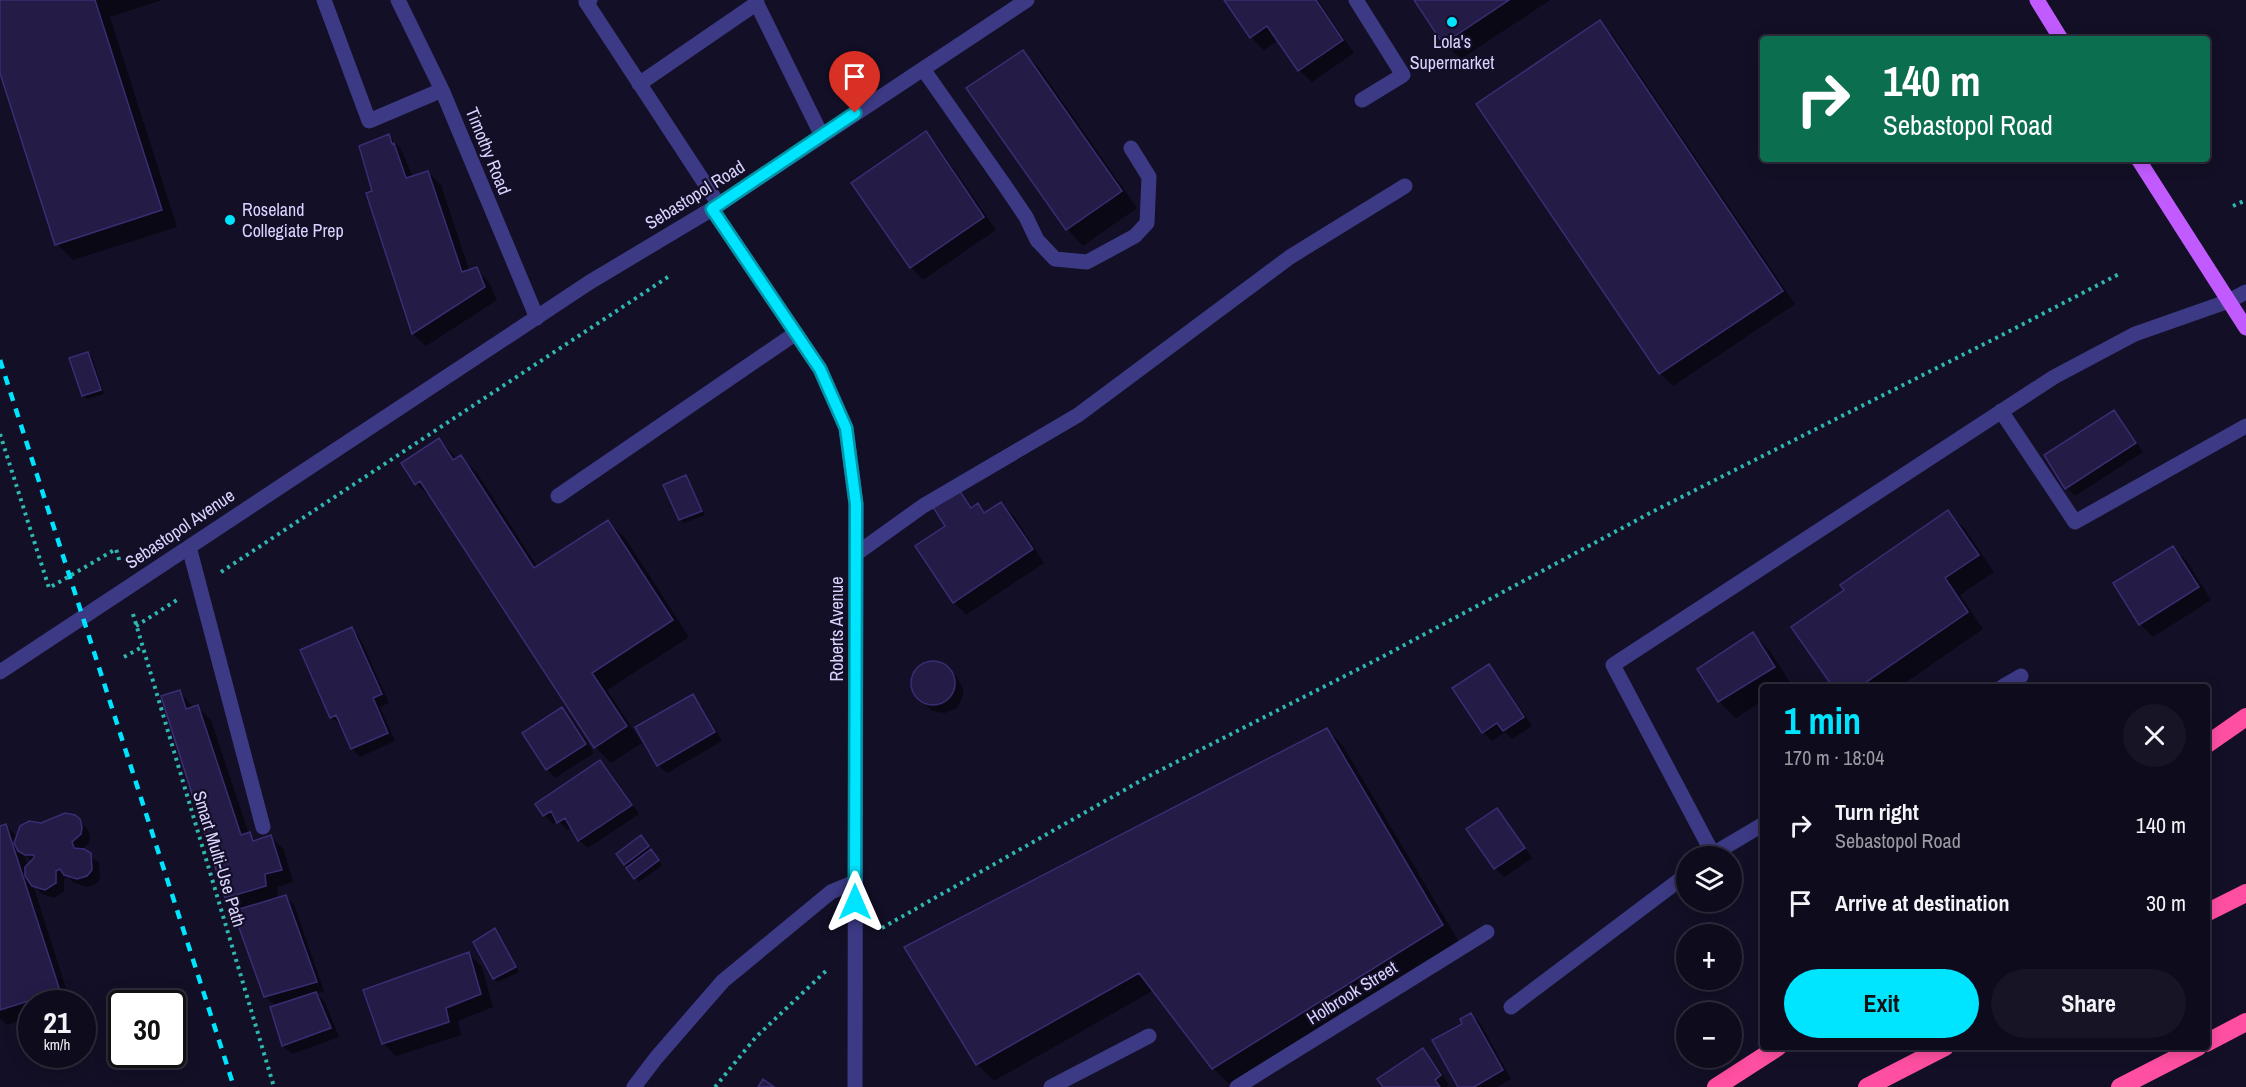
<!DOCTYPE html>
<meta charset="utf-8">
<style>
body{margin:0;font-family:"Archivo Narrow",sans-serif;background:#171425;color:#f1f3f6;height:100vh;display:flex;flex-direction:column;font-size:22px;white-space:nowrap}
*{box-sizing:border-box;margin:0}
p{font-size:20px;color:#9b9ba3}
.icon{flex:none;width:33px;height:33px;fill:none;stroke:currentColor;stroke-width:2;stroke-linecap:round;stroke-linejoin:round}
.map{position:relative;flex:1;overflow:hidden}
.side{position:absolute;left:1760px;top:684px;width:450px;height:366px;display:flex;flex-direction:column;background:#0e0b1c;border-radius:6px;box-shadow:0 3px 15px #0003,0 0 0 2px #2e2b3b}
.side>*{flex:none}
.banner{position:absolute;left:1760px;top:36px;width:450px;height:126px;border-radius:6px;box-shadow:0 3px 15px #0003,0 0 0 2px #2e2b3b;background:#0b6e4f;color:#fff;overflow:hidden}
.controls{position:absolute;left:1676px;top:846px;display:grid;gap:12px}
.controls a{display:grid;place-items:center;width:66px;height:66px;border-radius:50%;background:#0e0b1c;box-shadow:0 3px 15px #0003,0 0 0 2px #2e2b3b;font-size:30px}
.speed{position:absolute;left:18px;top:990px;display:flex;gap:12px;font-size:30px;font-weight:700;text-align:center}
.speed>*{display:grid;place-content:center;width:78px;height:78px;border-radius:50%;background:#0e0b1c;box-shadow:0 3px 15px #0003,0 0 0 2px #2e2b3b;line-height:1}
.speed small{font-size:15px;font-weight:400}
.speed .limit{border:3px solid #111;border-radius:9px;background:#fff;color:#111}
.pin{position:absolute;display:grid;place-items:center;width:51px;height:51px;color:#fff;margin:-62px -26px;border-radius:50% 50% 50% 0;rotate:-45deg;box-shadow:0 0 6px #0007}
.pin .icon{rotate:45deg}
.me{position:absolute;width:66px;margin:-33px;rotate:0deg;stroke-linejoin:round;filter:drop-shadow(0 0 4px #0008)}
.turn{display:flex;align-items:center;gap:21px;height:126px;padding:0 24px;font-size:27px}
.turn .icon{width:78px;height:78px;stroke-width:2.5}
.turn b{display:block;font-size:42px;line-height:51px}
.round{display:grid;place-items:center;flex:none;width:63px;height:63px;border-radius:32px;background:#171425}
.summary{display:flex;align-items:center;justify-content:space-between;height:102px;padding:0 24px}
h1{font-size:36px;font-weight:700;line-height:45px;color:#00e5ff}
.cta{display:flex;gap:12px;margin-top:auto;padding:12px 24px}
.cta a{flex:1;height:69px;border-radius:36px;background:#00e5ff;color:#111;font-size:24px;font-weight:700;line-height:69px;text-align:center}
.cta a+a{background:#171425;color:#f1f3f6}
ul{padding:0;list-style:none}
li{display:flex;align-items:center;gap:18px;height:78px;padding:0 24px}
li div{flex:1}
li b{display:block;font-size:22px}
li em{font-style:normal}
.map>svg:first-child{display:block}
</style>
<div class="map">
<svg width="2246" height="1087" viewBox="0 0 2246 1087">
<rect width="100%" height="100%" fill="#130f26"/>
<!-- shadow -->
<path fill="#0007" fill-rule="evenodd" d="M0,0H162L110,17L177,227L73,260L57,244L0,69Z
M1226,0H1318L1354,53L1312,82L1299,70L1279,40L1264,50L1251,37Z
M1415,0H1550L1461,59L1444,43Z
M1599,22L1612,34L1795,304L1673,386L1660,373L1478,104Z
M1022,51L1039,68L1137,208L1083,246L1067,229Z
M926,133L938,146L996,230L923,280L911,267Z
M389,136L401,149L413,177L428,172L441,185L470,272L476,269L489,282L497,300L426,346L413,334L368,194L374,192Z
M88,353L92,357L104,394L87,399L83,396Z
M2114,411L2122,420L2143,452L2075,496L2067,488Z
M439,439L457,459L460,457L477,473L538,568L608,522L625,538L689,637L607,690L642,743L611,763L595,747L433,499L416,484Z
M685,477L689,481L705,515L684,523L680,519Z
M958,492L973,508L978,505L986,513L1001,504L1014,516L1044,563L966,615L954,602Z
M1947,512L1964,528L1994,572L1960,595L1983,629L1899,687H1834L1846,590Z
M2173,548L2186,560L2211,600L2153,637L2140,624L2115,584Z
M352,629L360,638L389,703L380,707L395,741L360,757L352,748L342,724L340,725L331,717Z
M1753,634L1770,651L1791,684L1785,687H1762V701L1736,718L1719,701L1699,669Z
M935,663L948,668L957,677L963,689V696L957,708L945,713L932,711L914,691L913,677L921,666Z
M1489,666L1497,674L1532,726L1512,739L1505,732L1492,741L1483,732Z
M180,692L194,708L198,707L211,720L249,834L257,841L271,837L284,850L293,882L277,887L278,899L286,896L294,905L324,991L316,993L325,1002L339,1037L292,1054L283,1046L272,1008L282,1005L281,1002L274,1004L265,996L240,911L226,897Z
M693,696L701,705L722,741L667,773L658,765Z
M562,708L570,717L594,753L555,778L547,769Z
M1327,729L1343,746L1459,942L1229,1084L1213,1068L1154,990L994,1081L977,1064L906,948Z
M600,762L609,770L639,814L588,848L579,840L572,827L567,830L558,820L553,824L544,815Z
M1497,810L1506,819L1532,858L1504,877L1495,868Z
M79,820L88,830L90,837L89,843L82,850L99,863L100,879L96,884L87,887L74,883L68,877L64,879V891L54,898L42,894L33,885L71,1004H32V1017L7,1025L0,1018V827L6,825L17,837L41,825ZM24,854L33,862L28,867Z
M645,841L662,865L639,882L625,864Z
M495,930L519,972L498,982L494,978Z
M469,954L482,967L493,1007L458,1021L461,1035L396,1056L383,1043Z
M1471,1014L1480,1023L1511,1079L1497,1087H1460L1464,1024Z
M1423,1050L1432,1059L1449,1085L1445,1087H1385Z"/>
<!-- building -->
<path fill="#241b47" stroke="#3b2d73" stroke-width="1.5" d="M0,0H95L162,210L55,245L0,73Z
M1224,0H1316L1343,40L1298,71L1267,26L1250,38Z
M1414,0H1509L1443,44Z
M1600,20L1783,291L1659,374L1476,104Z
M1023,50L1122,191L1066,230L966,88Z
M926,131L984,217L910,268L851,183Z
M389,134L392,144L394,143L406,178L428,171L462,272L477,267L485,287L412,334L366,193L372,191L359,146Z
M88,352L101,390L82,396L69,358Z
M2114,410L2136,443L2065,489L2044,455Z
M439,438L453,460L461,455L534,568L608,520L673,620L592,673L627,726L594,748L420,481L415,485L401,463Z
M686,475L702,511L679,520L663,485Z
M959,490L971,508L978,503L984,513L1001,502L1033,549L953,603L915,546L945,526L933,507Z
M1948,510L1979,555L1945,578L1968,612L1859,687H1833L1791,627L1844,590L1840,585Z
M2173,546L2199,587L2139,625L2113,583Z
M352,627L382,694L373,698L388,733L351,749L336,715L330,718L300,650Z
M1753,632L1775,667L1718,702L1697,669Z
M911 683a22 22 0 1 1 44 0a22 22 0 1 1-44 0Z
M1489,664L1524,717L1503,731L1497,723L1482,733L1452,688Z
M180,690L186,709L198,705L241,835L250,832L253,841L271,835L282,870L265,874L266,886L225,898L161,696Z
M693,694L715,732L657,766L635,727Z
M562,707L586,744L546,770L522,733Z
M1327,728L1443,925L1212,1069L1139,973L976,1065L904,947Z
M600,760L632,805L578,841L565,818L557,823L551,811L543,816L535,804Z
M1497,808L1525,848L1494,869L1466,829Z
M65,813L75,815L80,819L82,827L81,834L72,842L74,848L84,849L91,853L92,870L87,876L77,879L64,875L60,869L56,871V883L45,890L32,886L25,876V867L34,858V855H25L18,851L14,843L20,826L29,821L41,823Z
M6,824L60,991L0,1010V826Z
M641,835L649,846L624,865L616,854Z
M651,849L659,860L634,879L626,868Z
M286,895L317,982L264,997L233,911Z
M495,928L516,967L493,979L473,942Z
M469,952L481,994L446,1008L449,1022L382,1044L363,990Z
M316,992L331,1028L282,1046L270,1007Z
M1471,1013L1503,1070L1474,1087H1458L1432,1040L1462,1024L1460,1019Z
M1423,1048L1441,1075L1435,1080L1440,1087H1383L1377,1079Z
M763,1079L774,1087H758Z"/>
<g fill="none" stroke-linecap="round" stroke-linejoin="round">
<!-- path -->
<path stroke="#2fb8b0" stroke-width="4" stroke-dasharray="3 4.5" stroke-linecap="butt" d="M2233,206L2246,200
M0,434L49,588L116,549L120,563
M221,572L671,275
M133,614L274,1087
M136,626L177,600
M124,657L142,647
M882,928L1149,776L1382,657L1652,512L2004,334L2121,273
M715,1087L756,1037L828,969"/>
<!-- minor -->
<path stroke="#3d3a85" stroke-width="15" d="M324,0L369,121L442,90
M398,0L442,90L537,318
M590,0L586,2L719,205
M755,0L822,136
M1356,0L1403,75L1362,100
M923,69L1003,183L1026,217L1037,240L1055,259L1087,262L1135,236L1147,223L1149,177L1131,148
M639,84L757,3
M712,209L820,369L846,428L856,504L855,1087
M2001,411L2075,522L2246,426
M558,496L796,333
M189,547L263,827
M856,554L923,506L1078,415L1290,257L1405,186
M0,672L590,282L712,209L1027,0
M2002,687L2021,676
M1713,854L1762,825
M1710,856L1713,854L1613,665L2054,377L2135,334L2229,301L2246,292
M1511,1007L1686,875
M634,1087L656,1058L723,981L831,892L855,882
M1051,1087L1149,1036
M1237,1087L1487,932"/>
<!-- major -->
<path stroke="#c25bff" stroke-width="15" d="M2037,0L2061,39
M2138,159L2246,328"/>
<!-- highway -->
<path stroke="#ff4fa3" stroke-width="18" d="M2206,745L2246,717
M2206,913L2246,893
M2206,1043L2246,1022
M1716,1087L1778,1047
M1867,1087L1945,1047
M2120,1087L2198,1047"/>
<!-- rail -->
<path stroke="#00e5ff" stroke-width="4.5" stroke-dasharray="9 8" stroke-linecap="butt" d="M0,360L234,1087"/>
</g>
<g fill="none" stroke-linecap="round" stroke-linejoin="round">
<defs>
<path id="route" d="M855,902L856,504L846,428L820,369L712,209L855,113"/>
</defs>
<!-- route casing -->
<use href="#route" stroke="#0095a6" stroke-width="15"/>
<!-- route -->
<use href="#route" stroke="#00e5ff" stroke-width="10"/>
</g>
<!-- markers -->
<g fill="#00e5ff" stroke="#130f26" stroke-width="2">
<circle cx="1452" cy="22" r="6"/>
<circle cx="230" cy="220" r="6"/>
</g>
<g text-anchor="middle" stroke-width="4.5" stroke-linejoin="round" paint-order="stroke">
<!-- poi labels -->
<g font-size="18" fill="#d9d4ff" stroke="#130f26">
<text x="1452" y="48">Lola's<tspan x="1452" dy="21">Supermarket</tspan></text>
<text x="242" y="216" text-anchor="start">Roseland<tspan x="242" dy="21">Collegiate Prep</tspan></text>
</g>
<!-- street labels -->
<g font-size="18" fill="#d9d4ff" stroke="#130f26">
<text transform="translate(488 151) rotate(68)" y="6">Timothy Road</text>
<text transform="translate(695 195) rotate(-32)" y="6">Sebastopol Road</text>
<text transform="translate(180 529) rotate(-34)" y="6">Sebastopol Avenue</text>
<text transform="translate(837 629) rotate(-90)" y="6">Roberts Avenue</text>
<text transform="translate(219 859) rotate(73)" y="6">Smart Multi-Use Path</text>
<text transform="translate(1352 993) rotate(-32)" y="6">Holbrook Street</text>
</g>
</g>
</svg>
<div class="controls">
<a><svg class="icon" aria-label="layers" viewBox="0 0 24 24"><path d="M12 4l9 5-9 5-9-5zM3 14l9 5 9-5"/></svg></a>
<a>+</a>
<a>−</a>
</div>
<div class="speed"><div>21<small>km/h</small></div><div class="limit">30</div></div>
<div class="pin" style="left:855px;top:113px;background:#d93025"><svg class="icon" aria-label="arrive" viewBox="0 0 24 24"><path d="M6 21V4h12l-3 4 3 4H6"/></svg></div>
<svg class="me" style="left:855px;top:902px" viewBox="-20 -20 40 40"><path d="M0-17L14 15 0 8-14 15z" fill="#00e5ff" stroke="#fff" stroke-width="4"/></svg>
<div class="banner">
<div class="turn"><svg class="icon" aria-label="right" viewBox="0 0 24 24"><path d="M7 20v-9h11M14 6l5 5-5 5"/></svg><div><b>140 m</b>Sebastopol Road</div></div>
</div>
<section class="side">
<div class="summary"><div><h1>1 min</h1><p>170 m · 18:04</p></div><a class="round"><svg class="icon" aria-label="close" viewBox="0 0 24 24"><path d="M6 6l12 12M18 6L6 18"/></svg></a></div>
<ul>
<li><svg class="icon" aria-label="right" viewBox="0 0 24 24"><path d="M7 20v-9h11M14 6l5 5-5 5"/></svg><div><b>Turn right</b><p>Sebastopol Road</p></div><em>140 m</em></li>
<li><svg class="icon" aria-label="arrive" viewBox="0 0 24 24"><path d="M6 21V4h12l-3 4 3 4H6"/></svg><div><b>Arrive at destination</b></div><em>30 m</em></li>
</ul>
<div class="cta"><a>Exit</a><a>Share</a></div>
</section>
</div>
